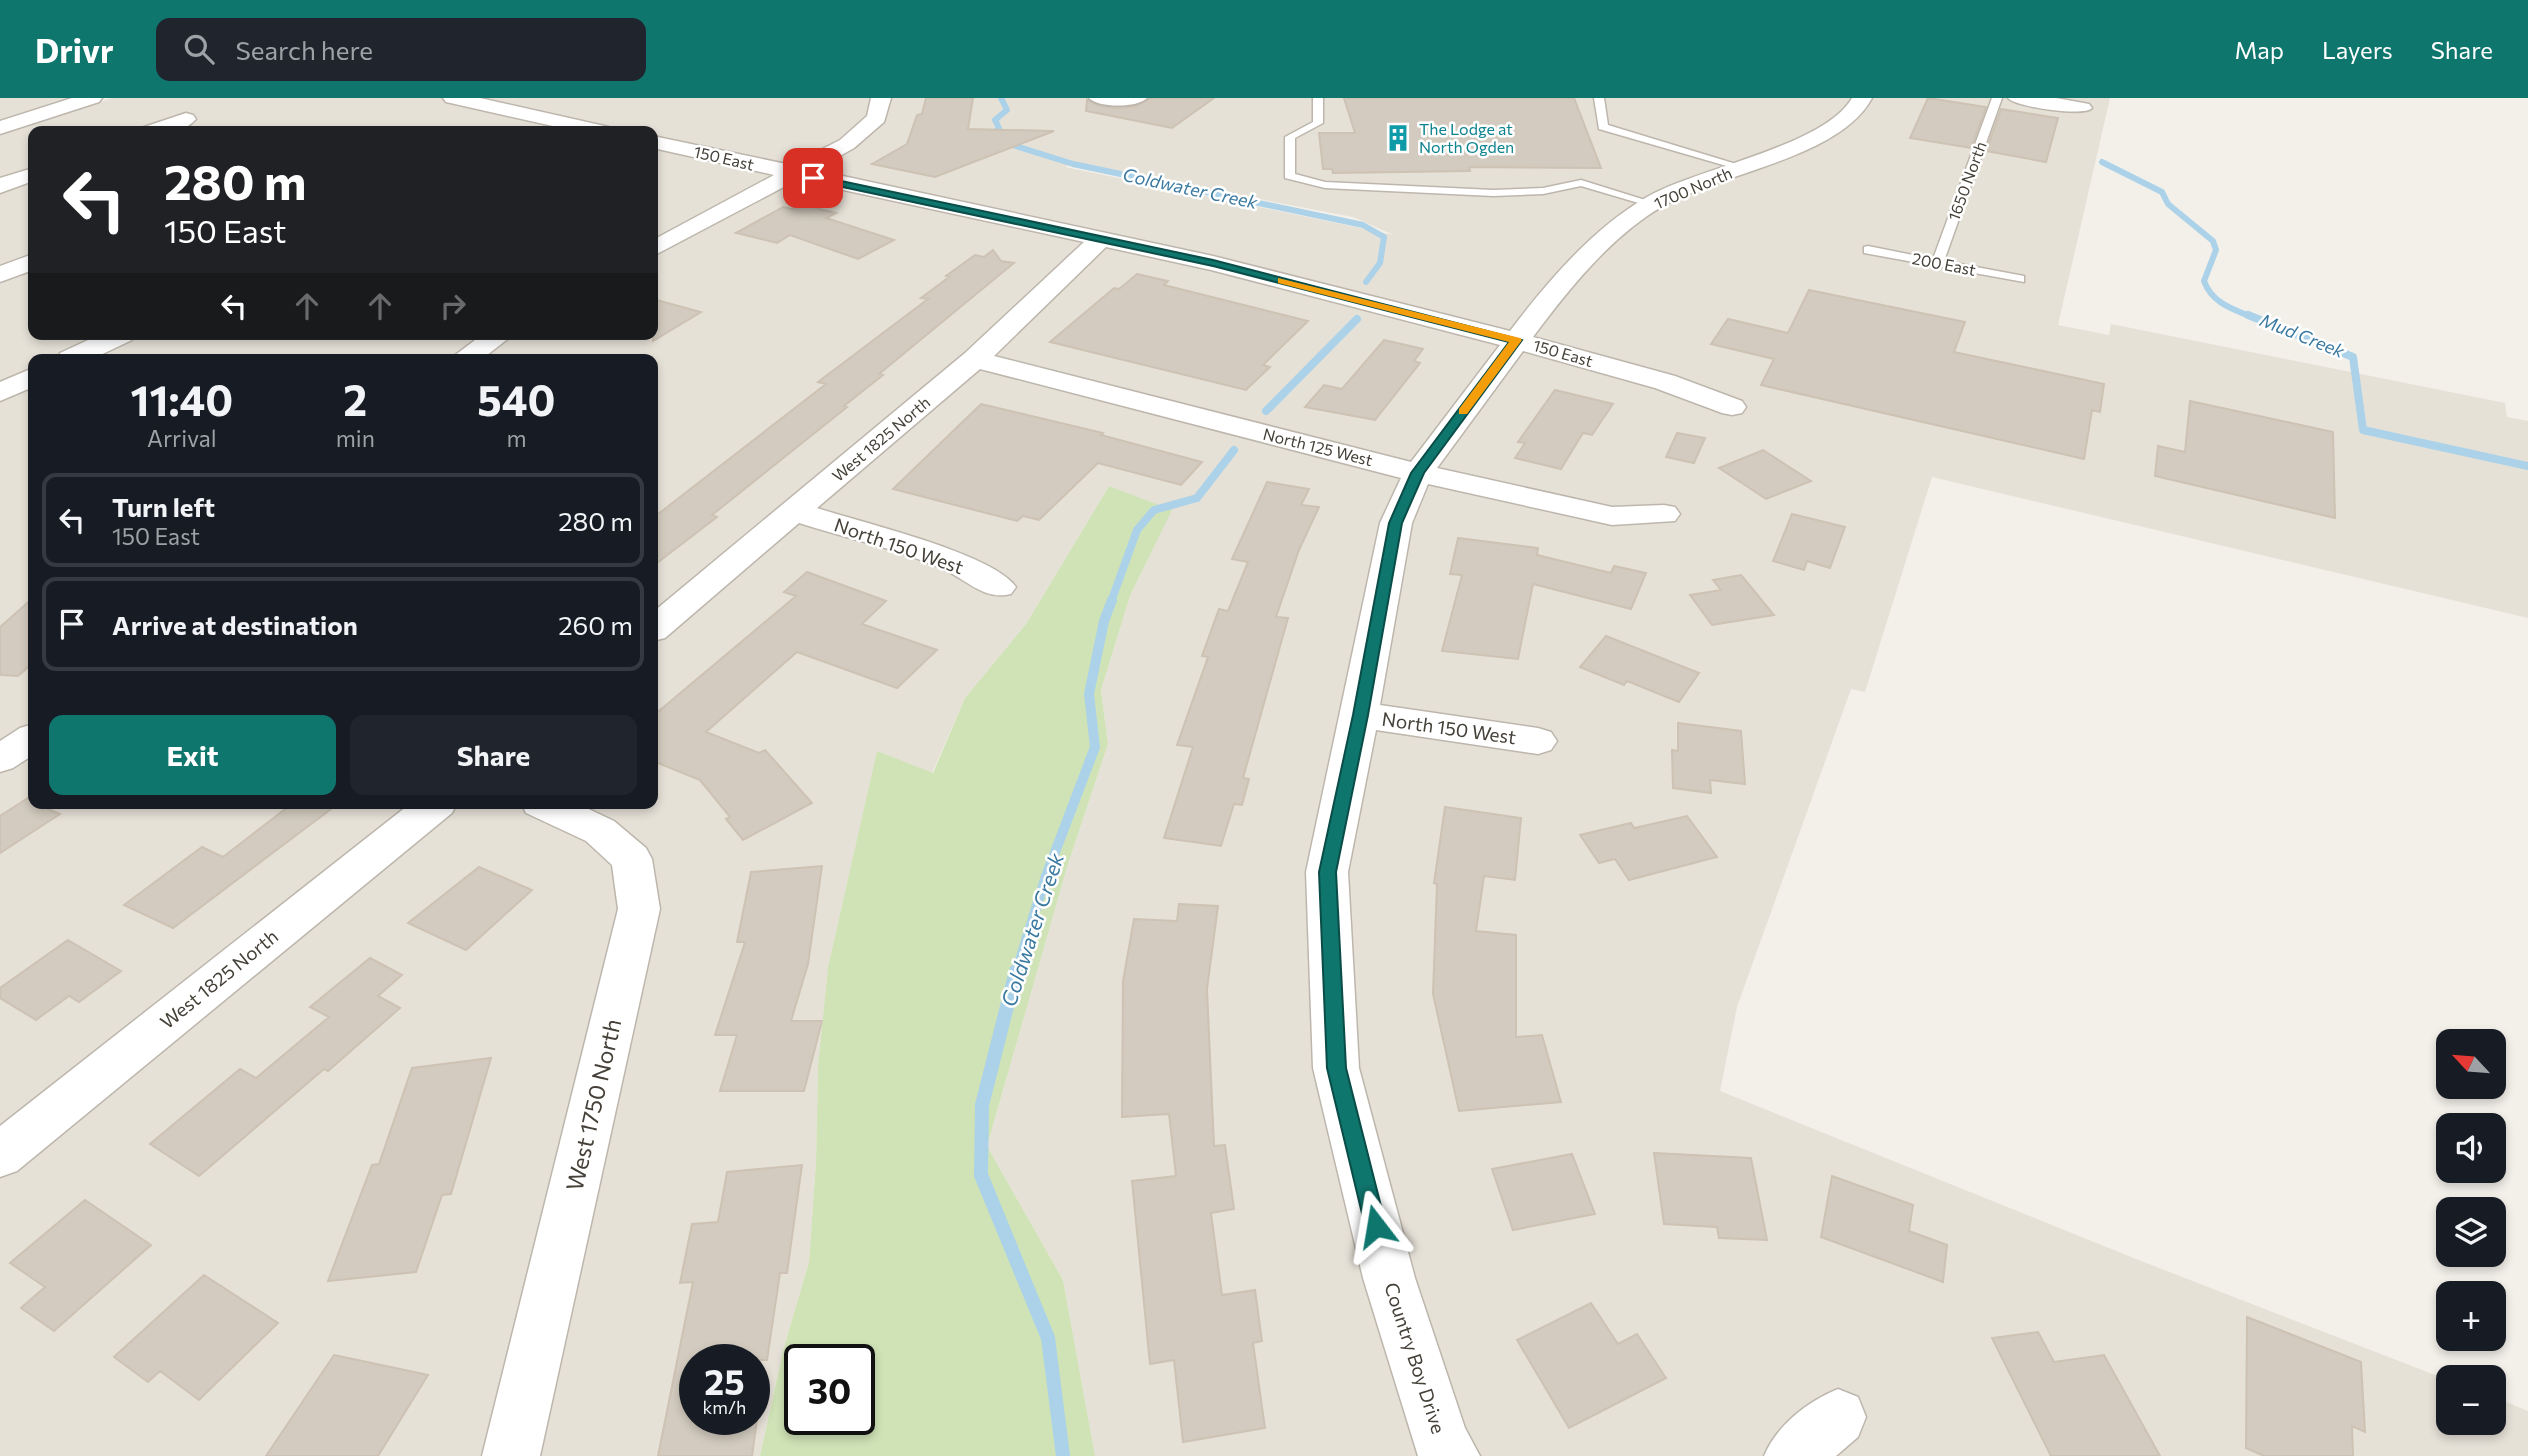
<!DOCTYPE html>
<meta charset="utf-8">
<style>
body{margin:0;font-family:Commissioner,sans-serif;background:#20242c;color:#f1f3f6;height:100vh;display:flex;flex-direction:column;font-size:26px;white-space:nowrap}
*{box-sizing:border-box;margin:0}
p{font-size:23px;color:#9ea1a6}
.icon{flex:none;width:38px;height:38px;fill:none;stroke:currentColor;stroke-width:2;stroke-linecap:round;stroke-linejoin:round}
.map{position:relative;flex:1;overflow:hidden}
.details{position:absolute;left:28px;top:256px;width:630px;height:455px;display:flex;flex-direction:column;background:#171b24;border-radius:14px;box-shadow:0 4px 10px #0003}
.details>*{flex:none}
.hud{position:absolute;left:28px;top:28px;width:630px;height:214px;border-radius:14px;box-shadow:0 4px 10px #0003;background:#202124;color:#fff;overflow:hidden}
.needle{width:46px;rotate:296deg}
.fabs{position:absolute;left:2436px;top:931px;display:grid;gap:14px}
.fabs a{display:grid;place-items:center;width:70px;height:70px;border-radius:14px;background:#171b24;box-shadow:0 4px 10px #0003;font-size:35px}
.speed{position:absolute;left:679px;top:1246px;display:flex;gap:14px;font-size:35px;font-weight:700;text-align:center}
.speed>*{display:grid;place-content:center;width:91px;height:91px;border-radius:50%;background:#171b24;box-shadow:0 4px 10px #0003;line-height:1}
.speed small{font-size:18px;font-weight:400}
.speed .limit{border:4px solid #111;border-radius:10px;background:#fff;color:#111}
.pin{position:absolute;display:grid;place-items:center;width:60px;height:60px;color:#fff;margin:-30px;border-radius:14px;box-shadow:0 4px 10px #0006}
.me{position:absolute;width:77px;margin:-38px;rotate:346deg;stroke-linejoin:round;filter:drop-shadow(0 0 5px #0008)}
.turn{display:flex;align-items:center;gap:24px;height:147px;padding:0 21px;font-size:32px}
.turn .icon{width:91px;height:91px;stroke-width:2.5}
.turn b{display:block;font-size:49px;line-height:60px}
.lanes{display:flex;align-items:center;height:66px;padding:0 21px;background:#0003;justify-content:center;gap:35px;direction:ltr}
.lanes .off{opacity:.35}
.eta{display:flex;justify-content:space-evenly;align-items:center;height:119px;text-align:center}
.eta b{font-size:42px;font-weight:700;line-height:49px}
.action{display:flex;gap:14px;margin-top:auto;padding:14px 21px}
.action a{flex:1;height:80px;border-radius:14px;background:#0f766e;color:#fff;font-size:28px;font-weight:700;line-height:80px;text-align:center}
.action a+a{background:#20242c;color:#f1f3f6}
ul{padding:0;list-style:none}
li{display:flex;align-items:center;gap:21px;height:94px;margin:0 14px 10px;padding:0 7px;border:4px solid #363941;border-radius:14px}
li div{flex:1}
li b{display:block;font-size:26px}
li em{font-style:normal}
header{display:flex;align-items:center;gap:42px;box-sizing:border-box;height:98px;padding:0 35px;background:#0f766e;color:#fff}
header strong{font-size:33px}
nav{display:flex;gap:38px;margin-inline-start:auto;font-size:24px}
.search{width:490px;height:63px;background:#20242c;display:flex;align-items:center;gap:18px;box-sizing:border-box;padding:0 24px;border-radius:14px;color:#9ea1a6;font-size:26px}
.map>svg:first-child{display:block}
</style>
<header>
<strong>Drivr</strong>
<div class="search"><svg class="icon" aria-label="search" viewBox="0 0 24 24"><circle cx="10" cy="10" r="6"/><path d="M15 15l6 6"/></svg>Search here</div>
<nav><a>Map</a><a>Layers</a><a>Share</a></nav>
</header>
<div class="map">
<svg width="2528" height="1358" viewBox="0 0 2528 1358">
<rect width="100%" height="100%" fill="#f3efe9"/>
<!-- residential -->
<path fill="#e6e1d7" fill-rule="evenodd" d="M0,0H74L0,25Z
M112,0H2110L2058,227L2109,237L2111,226L2505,305L2507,319L2528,323V520L1932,379L1865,594L1851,591L1737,909L1720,993L2141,1163L2448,1282V1325H2494V1299L2528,1313V1358H1095L1063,1182L987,1048L1068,766L1108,646L1101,592L1130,498L1171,413L1109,388L1026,526L965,600L932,675L877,654L828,869L818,968L816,1064L809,1164L784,1249L760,1358H0V37ZM33,33H653V236H33ZM1070,65L1353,119L1394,137L1065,69ZM33,261H653V705H33ZM695,1262H754V1321H695Z"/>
<!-- green -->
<path fill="#d0e3b6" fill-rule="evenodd" d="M1109,388L1172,412L1130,498L1101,592L1108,646L1068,766L987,1048L1063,1182L1095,1358H760L784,1249L809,1164L816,1064L818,968L828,869L877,653L933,675L965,600L1026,526ZM800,1262H859V1321H800Z"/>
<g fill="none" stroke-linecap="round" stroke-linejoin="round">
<!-- stream-far3 -->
<path stroke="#abd2e9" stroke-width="6" d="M1001,0L1007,12L995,22L999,30L994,36L1003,44L1073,66L1363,127L1384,139L1380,165L1366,184
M2102,64L2162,94L2168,106L2213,143L2216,152L2204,183C2212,205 2232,211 2252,219"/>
<!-- stream-far2 -->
<path stroke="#abd2e9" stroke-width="8" d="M2248,217L2353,259L2363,332L2528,368
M1266,313L1357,221
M1111,504L1137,432L1154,412L1197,400L1234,352"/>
<!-- stream-far1 -->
<path stroke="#abd2e9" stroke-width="10" d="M1016,875L1046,778L1095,649L1089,596L1104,523L1112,502"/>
<!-- stream -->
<path stroke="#abd2e9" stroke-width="14" d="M1016,873L982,1007L981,1077L1048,1240L1063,1358"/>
</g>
<!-- building -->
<path fill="#d3cbbf" stroke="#cdc2b3" stroke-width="2" d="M926,0H973L968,31L1054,33L935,79L872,66L907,46L917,17L922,16Z
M1150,0H1214L1172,30L1086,13L1087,2L1100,8L1118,10L1136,8Z
M1344,0H1574L1601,70L1469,69L1470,73L1333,75L1332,71H1323L1319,35H1355Z
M1928,0L1986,9L1971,50L1910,40Z
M2001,11L2058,20L2046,64L1986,53Z
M800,106L836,115L826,120L894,142L858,161L790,137L777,145L736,135L783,109L792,111Z
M993,152L1001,163L1014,165L879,276L883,277L844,308L847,309L712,417L717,419L653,468V420L826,286L818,284L928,201L921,200L949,179L946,178L975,157L984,159Z
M1137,176L1168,183L1164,187L1308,223L1263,267L1270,269L1246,292L1050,244L1114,190L1119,191Z
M1809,192L1965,224L1954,254L2104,286L2100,314L2092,312L2084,361L1761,287L1774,261L1711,246L1728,221L1788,235Z
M653,201L701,214L653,243Z
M1384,242L1423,251L1414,263L1420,265L1375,322L1305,309L1324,287L1342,291Z
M1555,292L1613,306L1592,337L1583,335L1561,371L1515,360L1525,345L1518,344Z
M2190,303L2333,334L2335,420L2155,378L2158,348L2185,354Z
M981,306L1103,335L1101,337L1202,364L1181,387L1098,365L1039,422L1023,418L1017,423L893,391Z
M1677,335L1705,340L1694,365L1666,359Z
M1763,352L1811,383L1766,401L1719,370Z
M1267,384L1309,391L1301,407L1319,409L1299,452L1276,519L1288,520L1243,680L1249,681L1242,707L1234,706L1221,748L1164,740L1193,649L1177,647L1208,559L1202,558L1219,511L1228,513L1248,464L1232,461Z
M1792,416L1845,429L1830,470L1807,463L1804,472L1773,463Z
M1458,440L1538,450L1537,457L1611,475L1614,468L1646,475L1631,511L1533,486L1518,561L1442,553L1462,477L1450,476Z
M807,474L886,503L862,526L937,552L897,590L797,554L706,634L759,655L765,652L812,705L743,742L726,721L730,719L700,682L653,663V618L796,498L784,494Z
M1741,477L1774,517L1712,527L1690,497L1721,492L1713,482Z
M33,500V565L18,578L0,577V529Z
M1606,538L1699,575L1679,604L1627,583L1624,587L1580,569Z
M1678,625L1741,633L1745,686L1710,682L1711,695L1673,690L1672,652L1678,653Z
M28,700L33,705L60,716L0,755V718Z
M293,705H339L173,830L124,807L202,749L223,759Z
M1445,709L1521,720L1515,782L1484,778L1476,833L1516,837V939L1542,937L1561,1004L1459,1013L1433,896L1437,786L1434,785Z
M1687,718L1717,759L1629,782L1615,761L1599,765L1580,737L1631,725L1634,730Z
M822,768L808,866L791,923H822L804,993H720L737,937H715L745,844H737L751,774Z
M479,769L532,792L466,852L408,825Z
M1179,806L1218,808L1207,891L1214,1048L1225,1047L1234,1111L1211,1115L1222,1197L1255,1192L1262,1243L1253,1245L1265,1330L1183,1344L1174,1262L1150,1266L1132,1083L1176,1078L1169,1016L1122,1019L1123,883L1134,821L1177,823Z
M68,842L121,873L79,904L69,898L36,922L0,900V890Z
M370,860L402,877L378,898L400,910L328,973L324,971L199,1078L150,1046L240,971L256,980L329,919L310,909Z
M491,960L451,1096L442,1097L416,1174L328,1183L372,1067L379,1066L412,970Z
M1654,1055L1751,1060L1767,1142L1719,1140L1717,1129L1664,1126Z
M1572,1056L1595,1116L1513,1132L1492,1071Z
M802,1067L787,1175H780L767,1262H695V1321H757L752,1358H658L693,1184L680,1185L692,1126L718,1124L727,1074Z
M1832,1078L1913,1107L1909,1133L1947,1147L1943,1184L1821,1139Z
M85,1102L151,1147L54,1233L21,1210L45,1189L10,1165Z
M204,1177L278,1225L199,1302L160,1273L148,1284L114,1259Z
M1591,1205L1618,1246L1637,1236L1666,1280L1569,1330L1517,1242Z
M2247,1219L2361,1264L2365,1334L2352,1328L2353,1358H2264L2246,1350Z
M2038,1234L2054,1264L2104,1257L2160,1358H2051L1992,1240Z
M334,1257L428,1277L378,1358H266Z"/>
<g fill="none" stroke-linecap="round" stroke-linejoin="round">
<defs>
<path id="service" d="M1313,0H1323V25L1295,40V76L1325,84L1493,92L1543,90L1581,82L1658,106L1652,109L1581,88L1543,96L1493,98L1325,90L1285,80V39L1313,24Z
M1594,0H1604L1608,27L1746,69L1737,71L1599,31Z
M1992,0H2002L1944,163L2024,178V184L1864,155V149L1868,148L1933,161Z"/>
<path id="minor" d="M443,0H480L609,29L612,33H575L446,4Z
M871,0H891L884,24L854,50L815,72L1213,158L1510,233C1547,184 1593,130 1647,99C1697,70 1825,48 1852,0H1872C1840,60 1721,75 1663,108C1611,138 1568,192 1533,239L1675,278L1742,303L1746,309L1742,315L1732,317L1722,315L1655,290L1523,253L1437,370L1612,409L1664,407L1675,409L1680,416L1675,423L1612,427L1428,386L1412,425L1380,607L1538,630L1551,634L1557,643L1551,652L1538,656L1376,632L1348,774L1359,970L1415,1180L1465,1330L1480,1358H1418L1363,1180L1313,970L1306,774L1380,425L1401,380L980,271L817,410C859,424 993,455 1016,489L1011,496C984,503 966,481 943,471C898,451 846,440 799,425L665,540L653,543V514L965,255L1084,144L797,82L653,158V142L774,77L653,50V38L791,67L840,42L867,18ZM1106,149L1211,172L1500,247L1411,364L994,258Z
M1089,0H1147C1138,10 1098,10 1089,0Z
M2008,0H2056L2089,6L2092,10C2085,19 2015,9 2008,0Z
M186,15L193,17L196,21C184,36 158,34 141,33L144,29Z
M33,70V83L0,95V80Z
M33,156V172L0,184V168Z
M101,236H136L132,242L92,261H57L60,255Z
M483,236H514L482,261H450Z
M33,270V289L0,303V284Z
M33,626V657L13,670L0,674V643L20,630Z
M411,705H457L452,715L17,1073L0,1079V1028Z
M521,705H576L614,723L646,750L652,761L660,811L540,1358H482L618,811L612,767L586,743L526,715Z
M1838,1291L1858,1299L1866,1319L1858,1339L1836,1358H1764C1777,1327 1807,1304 1838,1291Z"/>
<path id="tertiary" d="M72,0H102L99,4L0,36V23Z"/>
</defs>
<!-- service casing -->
<use href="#service" stroke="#bdb6ac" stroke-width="3"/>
<!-- minor casing -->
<use href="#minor" stroke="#bdb6ac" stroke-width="3"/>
<!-- tertiary casing -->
<use href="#tertiary" stroke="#bdb6ac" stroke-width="3"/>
<!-- service -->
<use href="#service" fill="#fff" fill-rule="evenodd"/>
<!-- minor -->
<use href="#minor" fill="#fff" fill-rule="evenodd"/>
<!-- tertiary -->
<use href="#tertiary" fill="#fff" fill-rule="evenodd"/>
</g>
<!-- route -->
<path fill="#0f766e" stroke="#0a4d48" stroke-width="2" d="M813,77L1213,162L1522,242L1424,375L1402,425L1368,617L1336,774L1346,970L1386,1128L1383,1135L1376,1138L1368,1135L1365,1128L1327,970L1319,774L1353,617L1389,425L1411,375L1509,244L1213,168L810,82Z"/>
<!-- slow -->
<path fill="#f59e0b" d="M1278,180L1520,240L1522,242L1467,316H1459V311L1509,244L1278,185Z"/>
<!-- icons -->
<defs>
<symbol id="building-bare" viewBox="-9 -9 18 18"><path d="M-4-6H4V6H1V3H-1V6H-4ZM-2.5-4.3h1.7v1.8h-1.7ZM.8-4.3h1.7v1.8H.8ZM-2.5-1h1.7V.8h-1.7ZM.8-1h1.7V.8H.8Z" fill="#0f9aa8" stroke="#fff" stroke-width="2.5" paint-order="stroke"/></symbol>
</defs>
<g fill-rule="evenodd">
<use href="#building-bare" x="1379" y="21" width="38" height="38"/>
</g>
<g text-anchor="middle" stroke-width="5" stroke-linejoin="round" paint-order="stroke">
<!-- far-culture labels -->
<g font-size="16" fill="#0d838f" stroke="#fff" text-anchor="start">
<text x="1419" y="37">The Lodge at<tspan x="1419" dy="18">North Ogden</tspan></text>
</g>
<!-- far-street labels -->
<g font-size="16" fill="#454038" stroke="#fff">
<text transform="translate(724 60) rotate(13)" y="6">150 East</text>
<text transform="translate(1967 83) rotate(-70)" y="6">1650 North</text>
<text transform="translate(1693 90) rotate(-23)" y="6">1700 North</text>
<text transform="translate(1944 166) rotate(11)" y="6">200 East</text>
<text transform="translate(1563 255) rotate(16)" y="6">150 East</text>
<text transform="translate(881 341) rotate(-40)" y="6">West 1825 North</text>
<text transform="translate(1318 349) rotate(14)" y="6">North 125 West</text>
</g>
<!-- far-water labels -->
<g font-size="18" font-style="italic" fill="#3a79a0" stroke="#fff">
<text transform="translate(1190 91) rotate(12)" y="6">Coldwater Creek</text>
<text transform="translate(2302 238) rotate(22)" y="6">Mud Creek</text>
</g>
<!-- street labels -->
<g font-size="19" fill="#454038" stroke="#fff">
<text transform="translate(899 448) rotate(19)" y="7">North 150 West</text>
<text transform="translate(1449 630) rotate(8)" y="7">North 150 West</text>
<text transform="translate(219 881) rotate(-39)" y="7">West 1825 North</text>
<text transform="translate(1415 1260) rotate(72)" y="7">Country Boy Drive</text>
</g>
<!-- water labels -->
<g font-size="21" font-style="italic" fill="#3a79a0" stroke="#fff">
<text transform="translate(1033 832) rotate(-72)" y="7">Coldwater Creek</text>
</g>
<!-- near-street labels -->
<g font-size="23" fill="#454038" stroke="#fff">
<text transform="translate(594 1007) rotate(-77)" y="8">West 1750 North</text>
</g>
</g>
</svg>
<div class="fabs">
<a><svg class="needle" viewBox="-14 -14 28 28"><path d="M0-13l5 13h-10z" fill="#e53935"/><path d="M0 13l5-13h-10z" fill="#9ea1a6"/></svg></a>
<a><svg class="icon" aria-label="sound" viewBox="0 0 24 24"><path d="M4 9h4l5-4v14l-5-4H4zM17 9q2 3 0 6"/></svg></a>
<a><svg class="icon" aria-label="layers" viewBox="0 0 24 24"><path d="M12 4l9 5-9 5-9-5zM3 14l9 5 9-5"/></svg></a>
<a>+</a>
<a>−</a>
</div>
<div class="speed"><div>25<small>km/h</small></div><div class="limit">30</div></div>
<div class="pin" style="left:813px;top:80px;background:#d93025"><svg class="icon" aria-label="arrive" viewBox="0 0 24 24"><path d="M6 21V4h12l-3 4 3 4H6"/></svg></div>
<svg class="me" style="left:1376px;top:1128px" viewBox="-20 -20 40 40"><path d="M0-17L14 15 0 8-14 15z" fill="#0f766e" stroke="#fff" stroke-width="4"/></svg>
<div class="hud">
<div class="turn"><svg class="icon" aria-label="left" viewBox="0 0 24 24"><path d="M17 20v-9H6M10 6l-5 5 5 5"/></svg><div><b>280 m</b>150 East</div></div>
<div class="lanes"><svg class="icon" aria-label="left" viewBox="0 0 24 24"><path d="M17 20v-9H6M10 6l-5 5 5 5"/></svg><svg class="icon off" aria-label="ahead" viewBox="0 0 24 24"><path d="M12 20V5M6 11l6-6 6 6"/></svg><svg class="icon off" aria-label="ahead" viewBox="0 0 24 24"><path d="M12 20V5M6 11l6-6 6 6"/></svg><svg class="icon off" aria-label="right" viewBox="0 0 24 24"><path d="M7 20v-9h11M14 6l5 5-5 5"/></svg></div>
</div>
<section class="details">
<div class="eta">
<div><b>11:40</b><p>Arrival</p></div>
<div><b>2</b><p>min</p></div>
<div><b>540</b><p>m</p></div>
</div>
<ul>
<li><svg class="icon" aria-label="left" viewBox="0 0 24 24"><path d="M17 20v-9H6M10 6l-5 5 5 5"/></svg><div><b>Turn left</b><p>150 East</p></div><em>280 m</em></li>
<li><svg class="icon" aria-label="arrive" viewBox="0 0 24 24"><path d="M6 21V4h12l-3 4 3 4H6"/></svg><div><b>Arrive at destination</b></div><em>260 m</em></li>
</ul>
<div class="action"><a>Exit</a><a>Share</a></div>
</section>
</div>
